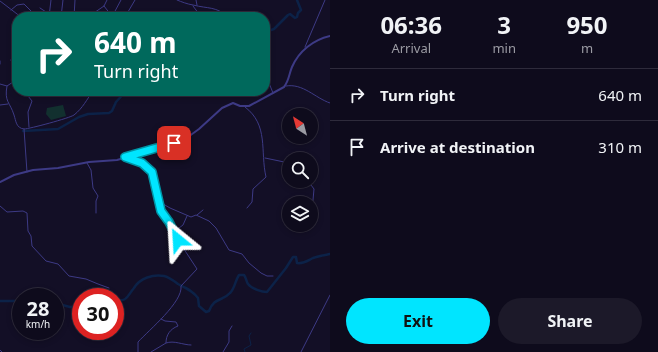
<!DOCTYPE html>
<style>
body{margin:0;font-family:"Noto Sans",sans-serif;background:#1c1929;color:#f1f3f6;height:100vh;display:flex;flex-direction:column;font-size:15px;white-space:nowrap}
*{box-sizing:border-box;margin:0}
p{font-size:13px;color:#9b9ba3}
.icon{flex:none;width:22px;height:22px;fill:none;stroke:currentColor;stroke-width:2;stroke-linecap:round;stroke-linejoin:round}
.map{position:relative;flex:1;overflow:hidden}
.panel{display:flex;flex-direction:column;background:#0e0b1c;width:328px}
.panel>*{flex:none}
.hud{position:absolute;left:12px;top:12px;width:258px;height:84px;border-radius:16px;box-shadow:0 2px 6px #0003,0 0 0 1px #2e2b3b;background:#00695c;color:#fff;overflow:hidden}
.needle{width:26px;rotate:324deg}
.buttons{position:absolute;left:282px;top:108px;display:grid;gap:8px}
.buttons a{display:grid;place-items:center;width:36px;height:36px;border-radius:50%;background:#0e0b1c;box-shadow:0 2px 6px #0003,0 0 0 1px #2e2b3b;font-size:20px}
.speed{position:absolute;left:12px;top:288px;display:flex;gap:8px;font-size:20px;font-weight:700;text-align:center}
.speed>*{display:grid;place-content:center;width:52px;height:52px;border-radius:50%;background:#0e0b1c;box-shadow:0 2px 6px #0003,0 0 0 1px #2e2b3b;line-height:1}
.speed small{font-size:10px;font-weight:400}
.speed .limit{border:6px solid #d22;background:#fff;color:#111}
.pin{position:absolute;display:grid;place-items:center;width:34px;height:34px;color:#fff;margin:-17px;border-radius:8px;box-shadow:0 2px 6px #0006}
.me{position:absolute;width:44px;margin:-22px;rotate:333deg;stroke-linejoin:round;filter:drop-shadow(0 0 3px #0008)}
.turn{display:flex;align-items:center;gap:14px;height:84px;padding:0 16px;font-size:18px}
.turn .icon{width:52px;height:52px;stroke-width:2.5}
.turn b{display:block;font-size:28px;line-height:34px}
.eta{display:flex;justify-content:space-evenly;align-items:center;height:68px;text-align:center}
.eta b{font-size:24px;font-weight:700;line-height:28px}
.primary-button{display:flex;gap:8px;margin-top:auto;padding:8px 16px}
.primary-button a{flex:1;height:46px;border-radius:24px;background:#00e5ff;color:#111;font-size:16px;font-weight:700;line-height:46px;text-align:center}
.primary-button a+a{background:#1c1929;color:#f1f3f6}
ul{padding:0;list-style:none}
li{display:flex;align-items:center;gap:12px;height:52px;padding:0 16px;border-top:1px solid #2e2b3b}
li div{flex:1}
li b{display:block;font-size:15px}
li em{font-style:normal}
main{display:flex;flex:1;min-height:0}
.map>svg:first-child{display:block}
</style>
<main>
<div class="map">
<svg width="330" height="352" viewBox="0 0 330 352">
<rect width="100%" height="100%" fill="#130f26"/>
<!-- green -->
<path fill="#12302f" d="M63,105L66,116L51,120L46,114L47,108Z"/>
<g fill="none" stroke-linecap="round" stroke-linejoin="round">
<!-- stream -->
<path stroke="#0c2248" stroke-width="1" d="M245,352L244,349L251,345L249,336L251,333"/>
<!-- river -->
<path stroke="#0c2248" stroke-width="2.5" d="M265,32L274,29L288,15L290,14L295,18L297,17L298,13L301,10L297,0
M23,131L58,129L79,117L88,114L109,113L112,111L116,102L126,91
M115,300C128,302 127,296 134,288C140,278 153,274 164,276C169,277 174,281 178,284C186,288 193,291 198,298L199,306L206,312L209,311C214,297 222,302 230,293C235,288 235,281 239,275H244C246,277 246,281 248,284C252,289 262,292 267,292L286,268L293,257H296L297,263C304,264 307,261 313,258C318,256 325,255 330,254
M0,301H17L21,304
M55,303L70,307L81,306"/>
<!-- minor -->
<path stroke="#3d3a85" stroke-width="1" d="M177,0C182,2 187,4 193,5C209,9 215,6 229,17
M196,0L197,5
M0,1L21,17
M104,6L111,15
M193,6L199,14V17
M40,8L49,14
M11,10L17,5L24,4L32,12L34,17
M49,17L51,0
M61,17L63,0
M74,17L75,0
M88,17L104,6L107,0
M109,17L114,13L121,0
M125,17L135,0
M14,28L17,26
M305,47L325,0
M0,61V64
M265,80L269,83L273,93
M0,84L7,86L13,82L17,77L11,60
M7,86C4,102 10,102 14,115C16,121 16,128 24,129C29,129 70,118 74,115C83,108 87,99 93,91
M286,86C303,83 315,98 330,103
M24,91L28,96L34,92
M28,96L32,101L28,112L29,127
M0,105L8,104
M245,107C269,125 260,151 266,177L253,189L252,202L247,208
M24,129L27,172
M128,158L142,163L152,172L161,211L169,222L178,240L197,269L181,286C183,302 149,330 138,342V352
M265,158L289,163
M87,163L91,170L93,188L98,196L96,201V213
M304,181L311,185L314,189L312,211
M158,201L170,208L191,217L196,215L209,221L216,228L229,250L242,254L249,263L261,273L267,276H273
M0,206L7,212L23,211L27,213L28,231L31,236L32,246L46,261L58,264L69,276L86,279L98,284L109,288
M197,215L203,210
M175,231L183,225L187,216
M166,343C174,340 183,345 191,345
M0,350L2,352
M151,352L166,343C166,335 170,329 178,326L176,322L165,321L161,319
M223,352L229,342V331L232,326
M301,352L330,295"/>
<!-- tertiary -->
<path stroke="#3d3a85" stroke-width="2" d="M0,182L14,175L33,170L58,168L89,162L117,160L163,147L188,137L199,129L222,108L233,103L240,106H249L284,87C289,81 289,74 292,67C299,51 313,40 330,36"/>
</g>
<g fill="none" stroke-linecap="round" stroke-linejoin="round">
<defs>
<path id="route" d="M174,143L125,157L142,163L152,172L161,211L169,222L178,240"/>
</defs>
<!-- route casing -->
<use href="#route" stroke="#0095a6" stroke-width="10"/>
<!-- route -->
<use href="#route" stroke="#00e5ff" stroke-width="7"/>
</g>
</svg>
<div class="buttons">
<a><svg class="needle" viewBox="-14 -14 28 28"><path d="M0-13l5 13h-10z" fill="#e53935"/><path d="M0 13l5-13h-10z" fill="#9b9ba3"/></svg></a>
<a><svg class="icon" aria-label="search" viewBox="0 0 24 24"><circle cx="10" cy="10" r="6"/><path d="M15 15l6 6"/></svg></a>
<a><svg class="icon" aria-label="layers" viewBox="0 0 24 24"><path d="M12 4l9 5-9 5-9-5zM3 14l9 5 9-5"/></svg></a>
</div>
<div class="speed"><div>28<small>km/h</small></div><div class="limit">30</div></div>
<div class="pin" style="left:174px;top:143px;background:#d93025"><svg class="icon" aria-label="arrive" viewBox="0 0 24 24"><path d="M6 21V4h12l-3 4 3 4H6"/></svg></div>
<svg class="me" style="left:178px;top:240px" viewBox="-20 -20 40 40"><path d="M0-17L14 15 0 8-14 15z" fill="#00e5ff" stroke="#fff" stroke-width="4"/></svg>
<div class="hud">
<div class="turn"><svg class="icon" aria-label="right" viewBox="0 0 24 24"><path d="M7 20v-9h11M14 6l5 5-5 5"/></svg><div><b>640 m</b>Turn right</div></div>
</div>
</div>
<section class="panel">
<div class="eta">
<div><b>06:36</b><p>Arrival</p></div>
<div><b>3</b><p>min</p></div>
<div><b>950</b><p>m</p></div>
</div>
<ul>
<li><svg class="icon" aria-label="right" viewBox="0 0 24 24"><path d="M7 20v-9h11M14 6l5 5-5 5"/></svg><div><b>Turn right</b></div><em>640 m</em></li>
<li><svg class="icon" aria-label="arrive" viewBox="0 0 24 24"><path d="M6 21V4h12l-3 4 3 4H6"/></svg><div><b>Arrive at destination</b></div><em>310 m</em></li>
</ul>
<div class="primary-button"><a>Exit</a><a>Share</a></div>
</section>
</main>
